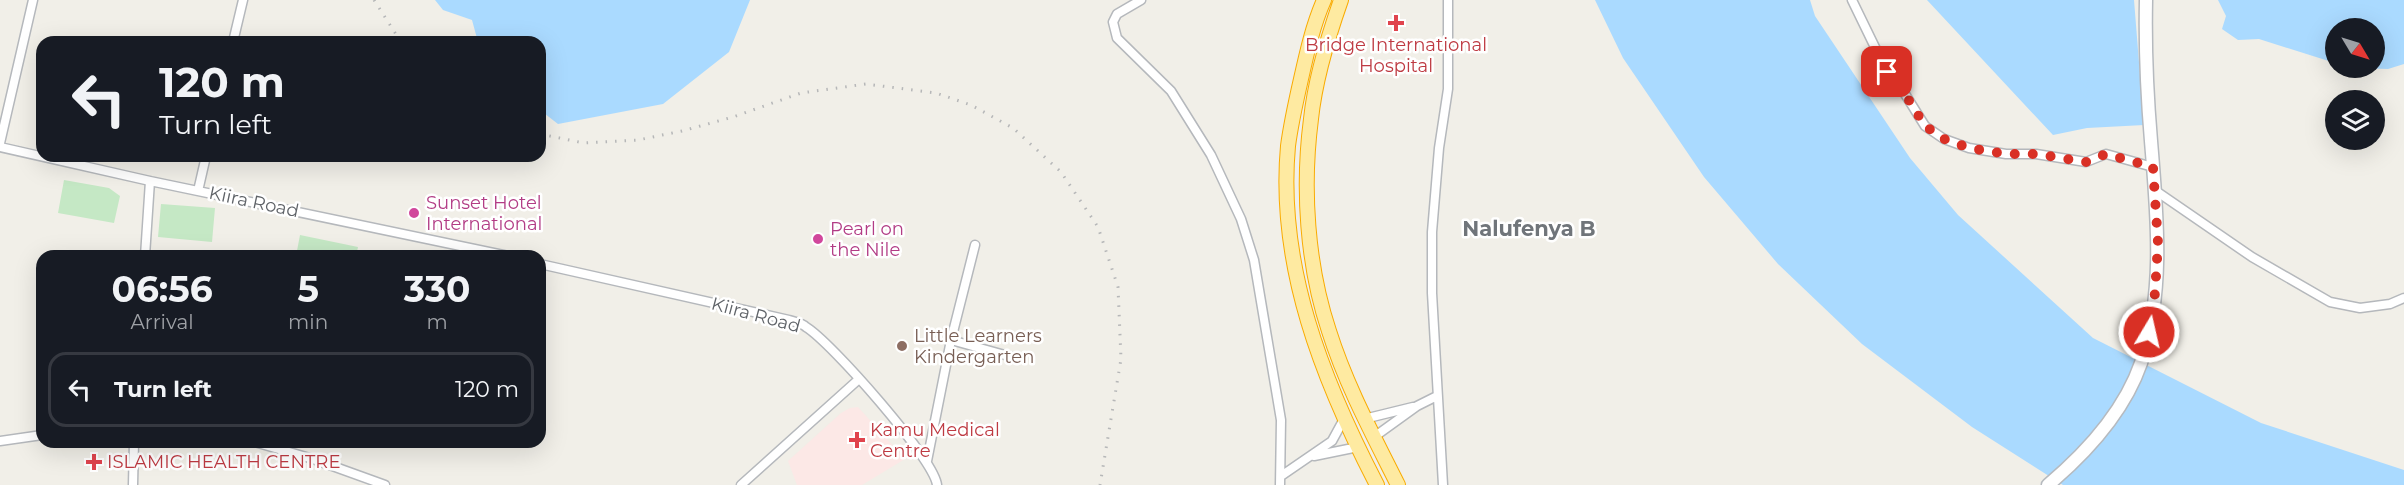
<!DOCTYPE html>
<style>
body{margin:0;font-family:Montserrat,sans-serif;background:#20242c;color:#f1f3f6;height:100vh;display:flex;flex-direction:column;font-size:22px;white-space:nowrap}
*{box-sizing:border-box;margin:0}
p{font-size:20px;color:#9ea1a6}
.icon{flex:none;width:33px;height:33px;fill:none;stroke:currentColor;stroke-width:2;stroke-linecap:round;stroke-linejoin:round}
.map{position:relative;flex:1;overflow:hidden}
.sheet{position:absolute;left:36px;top:250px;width:510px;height:198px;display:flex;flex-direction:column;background:#171b24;border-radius:18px;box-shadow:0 6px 24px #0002}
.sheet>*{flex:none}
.banner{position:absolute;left:36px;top:36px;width:510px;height:126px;border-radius:18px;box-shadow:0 6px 24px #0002;background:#171b24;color:#f1f3f6;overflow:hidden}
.needle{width:39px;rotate:128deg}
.fabs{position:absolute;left:2325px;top:18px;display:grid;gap:12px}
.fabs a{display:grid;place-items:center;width:60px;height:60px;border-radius:50%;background:#171b24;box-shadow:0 6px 24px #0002;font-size:30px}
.pin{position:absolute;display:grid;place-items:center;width:51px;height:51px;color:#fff;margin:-26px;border-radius:12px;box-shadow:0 3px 9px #0006}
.me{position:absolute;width:66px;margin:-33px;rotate:9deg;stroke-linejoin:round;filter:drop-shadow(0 0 4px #0008)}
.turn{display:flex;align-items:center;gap:21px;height:126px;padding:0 24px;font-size:27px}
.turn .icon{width:78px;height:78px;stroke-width:2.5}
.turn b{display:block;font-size:42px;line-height:51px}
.eta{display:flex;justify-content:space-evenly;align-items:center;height:102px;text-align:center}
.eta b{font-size:36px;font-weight:700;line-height:42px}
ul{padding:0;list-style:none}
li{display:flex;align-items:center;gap:18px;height:75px;margin:0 12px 9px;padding:0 12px;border:3px solid #363941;border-radius:18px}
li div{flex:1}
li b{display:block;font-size:22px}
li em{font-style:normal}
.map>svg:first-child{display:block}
</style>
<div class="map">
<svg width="2404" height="485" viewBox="0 0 2404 485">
<rect width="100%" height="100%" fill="#f1efe8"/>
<!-- medical -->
<path fill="#fce8e6" d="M858,407L905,459L862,485H797L788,461L841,413L850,408Z"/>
<!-- green -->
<path fill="#c5e8c5" d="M64,180L109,188L120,196L114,223L58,213Z
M161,204L215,208L212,242L158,237Z
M300,235L358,247L356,256H296Z"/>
<!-- water -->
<path fill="#aadaff" d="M435,0H750L729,52L663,104L558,124L540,110V42H478L472,20L443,10Z
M1595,0H1810L1815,16L1910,158L1958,215L2093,338L2261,423L2404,470V485H2063L1972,427L1862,344L1778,264L1704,177L1623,58Z
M1927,0H2134L2144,125L2087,128L2053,135Z
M2218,0H2404V64L2388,69L2360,68H2374V28H2336L2335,63L2259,39L2238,40L2222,29L2226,16Z"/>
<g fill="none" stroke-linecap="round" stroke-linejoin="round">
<defs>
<path id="minor" d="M1141,0L1117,14L1113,22L1117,38L1171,91L1211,155L1241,219L1254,260L1281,420L1280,485
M1852,0L1887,72L1905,94L1925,126L1944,139L1969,148L2006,154H2036L2086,162L2106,154L2153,167
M233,42L243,0
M0,143L33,0
M0,147L150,181L508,256
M198,191L206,156
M2156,191L2252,257L2330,302L2360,308L2390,304L2404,298
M145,256L150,181
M540,264L789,320C795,322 802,323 806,327C831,342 934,459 937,485
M951,340L1012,357
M1364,419L1413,407
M1374,437L1417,406L1437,396
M0,441L42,435
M255,442L313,459L385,485
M1314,456L1358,447
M927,461L951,340L975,245
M1281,476L1332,441L1344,419
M133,485L134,442
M741,485L859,379
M1443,485L1432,293V232L1439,148L1448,89V0"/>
<path id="secondary" d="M2048,485C2086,453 2124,412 2141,363C2165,291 2157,215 2151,141C2147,94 2145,47 2146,0"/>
<path id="trunk" d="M1324,0C1313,25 1307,52 1301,79C1296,101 1291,123 1288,146C1277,266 1323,381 1377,485
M1341,0C1328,37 1315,80 1311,119C1302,188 1307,265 1329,331C1346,385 1373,435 1398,485"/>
</defs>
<!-- minor casing -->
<use href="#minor" stroke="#b5b8bc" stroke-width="11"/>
<!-- secondary casing -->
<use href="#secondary" stroke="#b6babf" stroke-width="15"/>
<!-- trunk casing -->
<use href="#trunk" stroke="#f9ab00" stroke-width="16"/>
<!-- minor -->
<use href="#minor" stroke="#fff" stroke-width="8"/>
<!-- secondary -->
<use href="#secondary" stroke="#fff" stroke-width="12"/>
<!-- trunk -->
<use href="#trunk" stroke="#feeaa1" stroke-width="14"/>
<!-- rail -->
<path stroke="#b6b7b8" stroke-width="3" stroke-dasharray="1.5 8" stroke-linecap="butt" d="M374,0L401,42
M540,134L584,143L638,140L682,131L733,117L801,93L866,84L936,93L971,105L1013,128L1061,172L1098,227L1118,287L1121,359L1100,485"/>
</g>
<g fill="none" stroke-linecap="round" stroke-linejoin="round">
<!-- route -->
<path stroke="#d93025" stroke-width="10" stroke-dasharray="0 18" d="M1887,72L1905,94L1925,126L1944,139L1969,148L2006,154H2036L2086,162L2106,154L2153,167L2158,243L2155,293L2149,332"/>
</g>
<!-- markers -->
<g fill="#e0444e" stroke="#fff" stroke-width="2">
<path d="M1393 14h6v6h6v6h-6v6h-6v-6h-6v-6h6z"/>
<path d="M854 431h6v6h6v6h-6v6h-6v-6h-6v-6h6z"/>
<path d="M91 453h6v6h6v6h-6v6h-6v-6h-6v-6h6z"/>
</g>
<g fill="#d1479c" stroke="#fff" stroke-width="2">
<circle cx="414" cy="213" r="6"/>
<circle cx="818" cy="239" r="6"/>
</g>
<circle fill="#8d6e63" stroke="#fff" stroke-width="2" cx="902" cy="346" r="6"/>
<g text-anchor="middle" stroke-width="5" stroke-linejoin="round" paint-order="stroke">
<!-- health labels -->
<g font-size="18" fill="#be3a42" stroke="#fff" text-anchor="start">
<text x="1396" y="51" text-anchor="middle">Bridge International<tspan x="1396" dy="21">Hospital</tspan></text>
<text x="870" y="436">Kamu Medical<tspan x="870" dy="21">Centre</tspan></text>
<text x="107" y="468">ISLAMIC HEALTH CENTRE</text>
</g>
<!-- street labels -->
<g font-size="18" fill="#5f6368" stroke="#fff">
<text transform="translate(254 202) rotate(12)" y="6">Kiira Road</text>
<text transform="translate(756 315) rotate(15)" y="6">Kiira Road</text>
</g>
<!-- hotel labels -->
<g font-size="18" fill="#b23c85" stroke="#fff" text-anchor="start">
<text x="426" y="209">Sunset Hotel<tspan x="426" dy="21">International</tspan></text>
<text x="830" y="235">Pearl on<tspan x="830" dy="21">the Nile</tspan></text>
</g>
<!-- education labels -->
<g font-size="18" fill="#785e54" stroke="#fff" text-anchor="start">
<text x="914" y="342">Little Learners<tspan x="914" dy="21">Kindergarten</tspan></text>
</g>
<!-- quarter labels -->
<g font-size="21" font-weight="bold" fill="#70757a" stroke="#fff">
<text x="1529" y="236">Nalufenya B</text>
</g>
</g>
</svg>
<div class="fabs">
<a><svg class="needle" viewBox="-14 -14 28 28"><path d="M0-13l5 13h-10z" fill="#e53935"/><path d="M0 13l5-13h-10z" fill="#9ea1a6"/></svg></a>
<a><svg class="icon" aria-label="layers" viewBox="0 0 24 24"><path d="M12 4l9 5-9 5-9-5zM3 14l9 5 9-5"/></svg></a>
</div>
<div class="pin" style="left:1887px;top:72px;background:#d93025"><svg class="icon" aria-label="arrive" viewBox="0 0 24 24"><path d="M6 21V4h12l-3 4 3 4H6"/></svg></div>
<svg class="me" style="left:2149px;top:332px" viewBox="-20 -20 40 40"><circle r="17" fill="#d93025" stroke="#fff" stroke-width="3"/><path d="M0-11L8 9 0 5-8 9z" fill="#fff"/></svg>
<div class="banner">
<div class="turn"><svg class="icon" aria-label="left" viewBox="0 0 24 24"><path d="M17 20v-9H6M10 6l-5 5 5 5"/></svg><div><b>120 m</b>Turn left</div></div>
</div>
<section class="sheet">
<div class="eta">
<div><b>06:56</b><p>Arrival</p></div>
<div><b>5</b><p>min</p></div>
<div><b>330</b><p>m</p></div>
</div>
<ul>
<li><svg class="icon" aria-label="left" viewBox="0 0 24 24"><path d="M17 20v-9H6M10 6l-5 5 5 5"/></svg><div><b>Turn left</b></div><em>120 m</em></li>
</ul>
</section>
</div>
